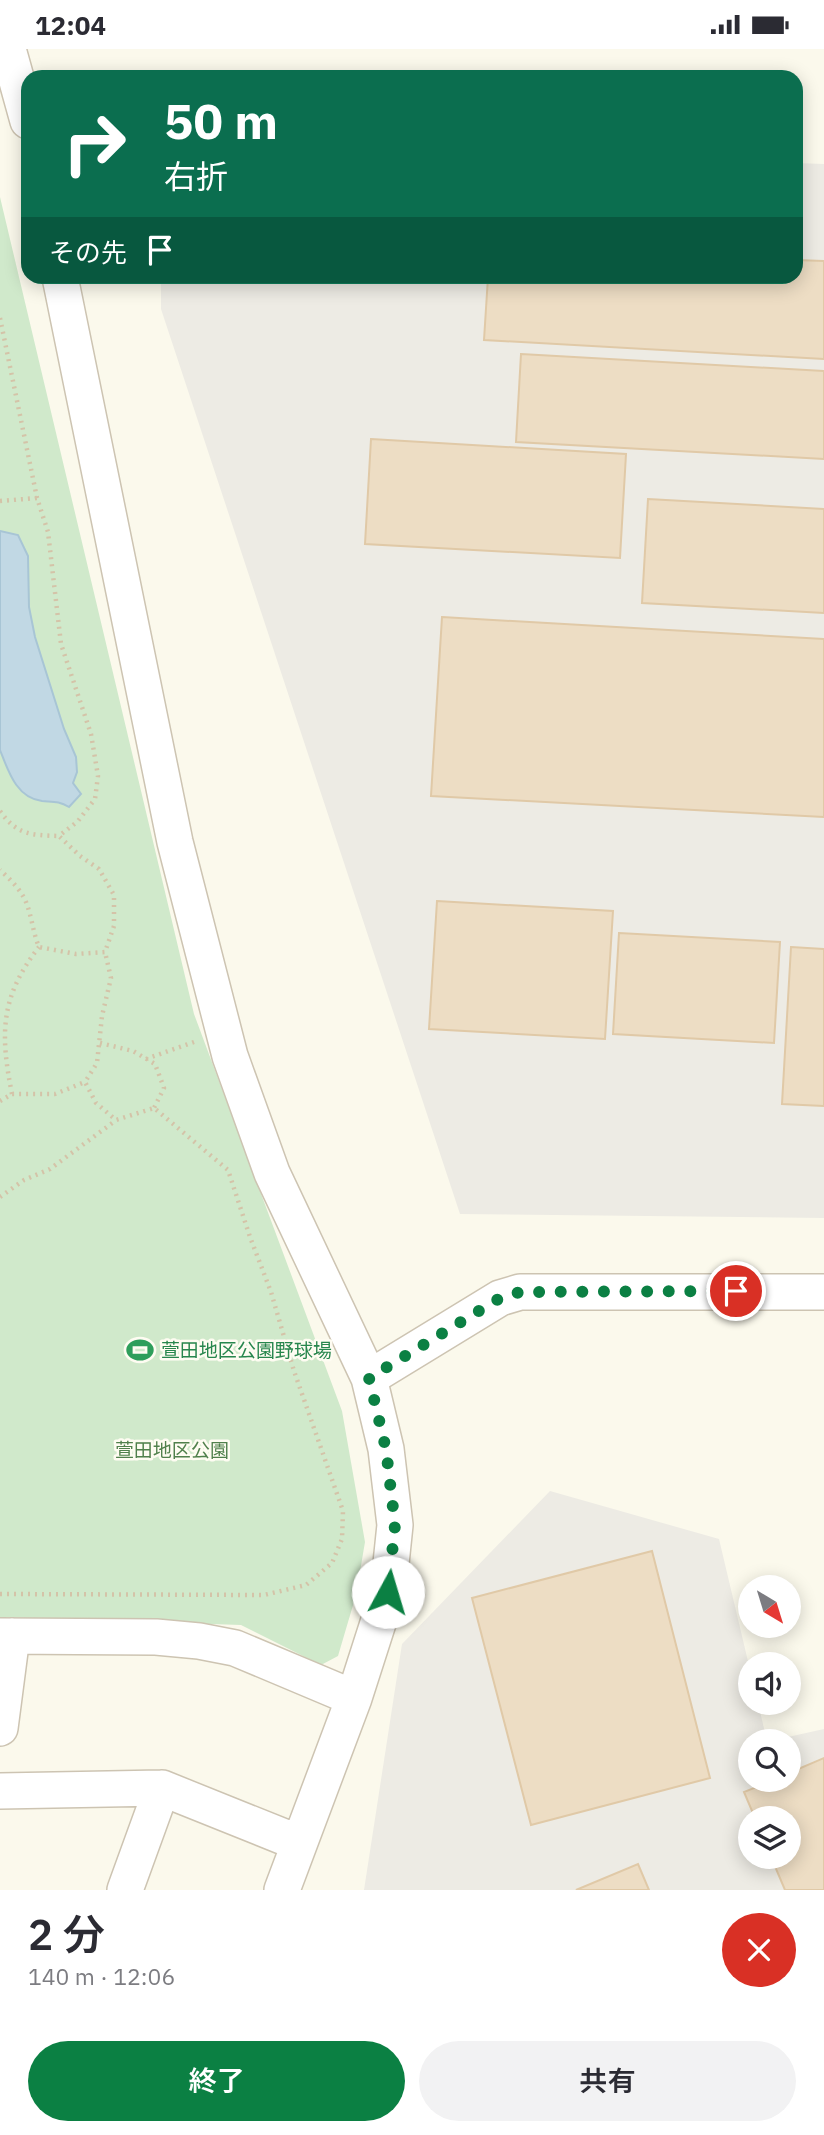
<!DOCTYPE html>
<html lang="ja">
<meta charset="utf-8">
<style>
body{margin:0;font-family:"IBM Plex Sans","Noto Sans JP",sans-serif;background:#f2f2f3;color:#2b2b33;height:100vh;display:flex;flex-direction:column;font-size:26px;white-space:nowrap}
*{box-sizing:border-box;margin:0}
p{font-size:23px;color:#7c7c81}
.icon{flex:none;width:38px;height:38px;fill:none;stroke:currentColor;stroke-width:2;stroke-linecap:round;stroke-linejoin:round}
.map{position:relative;height:1841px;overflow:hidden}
.details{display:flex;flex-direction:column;background:#fff;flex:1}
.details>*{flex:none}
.hud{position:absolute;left:21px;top:21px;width:782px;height:214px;border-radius:21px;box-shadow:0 4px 18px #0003;background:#0b6e4f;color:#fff;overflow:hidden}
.needle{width:46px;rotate:142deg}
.fabs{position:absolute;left:738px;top:1526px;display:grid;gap:14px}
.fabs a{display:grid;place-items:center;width:63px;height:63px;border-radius:50%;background:#fff;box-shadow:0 4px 18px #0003;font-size:35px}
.pin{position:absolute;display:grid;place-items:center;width:60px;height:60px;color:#fff;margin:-30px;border:4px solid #fff;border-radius:50%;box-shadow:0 2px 7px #0007}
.me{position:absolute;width:77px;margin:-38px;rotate:6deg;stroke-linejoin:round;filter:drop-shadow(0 0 5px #0008)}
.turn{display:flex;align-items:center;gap:24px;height:147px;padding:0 28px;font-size:32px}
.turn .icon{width:91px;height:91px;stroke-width:2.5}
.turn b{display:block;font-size:49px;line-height:60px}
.then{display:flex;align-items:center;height:66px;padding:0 28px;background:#0003;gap:14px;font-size:26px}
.round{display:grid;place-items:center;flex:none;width:74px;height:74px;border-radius:37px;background:#f2f2f3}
.overview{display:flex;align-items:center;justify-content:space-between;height:119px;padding:0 28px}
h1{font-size:42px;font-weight:600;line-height:52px}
.button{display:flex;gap:14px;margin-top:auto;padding:14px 28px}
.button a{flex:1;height:80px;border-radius:42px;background:#0b8043;color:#fff;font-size:28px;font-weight:600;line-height:80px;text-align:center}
.button a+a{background:#f2f2f3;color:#2b2b33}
.status{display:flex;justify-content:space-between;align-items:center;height:49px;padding:0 35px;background:#fff;direction:ltr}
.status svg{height:19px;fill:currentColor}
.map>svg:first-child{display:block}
</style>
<div class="status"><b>12:04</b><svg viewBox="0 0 49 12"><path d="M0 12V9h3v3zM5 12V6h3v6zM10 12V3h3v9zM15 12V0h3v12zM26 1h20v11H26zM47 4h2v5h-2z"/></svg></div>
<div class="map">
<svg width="824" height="1841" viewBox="0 0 824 1841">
<rect width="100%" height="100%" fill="#fbf9ec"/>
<!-- industrial -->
<path fill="#edebe4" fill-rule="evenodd" d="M796,114L824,115V1169L460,1165L161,260V228H796Z
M550,1442L719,1490L751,1625V1654H758L767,1692H751V1731H789V1692H770L824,1680V1841H364L402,1595ZM751,1769H789V1808H751Z"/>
<!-- green -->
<path fill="#d0e9cb" d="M0,148L194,965L342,1362L365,1493L356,1546L338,1607L321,1616L241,1576L0,1568Z"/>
<!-- water -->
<path fill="#c1d8e4" stroke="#a8c5d5" stroke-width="2" d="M0,482L18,486L28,507L29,558L35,588L64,680L76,708L77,723L73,734L81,745L69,758C59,752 53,753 42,752C16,749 8,721 0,701Z"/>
<!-- building -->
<path fill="#edddc4" stroke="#e0c9a7" stroke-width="2" d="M796,211L824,212V310L484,291L488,228H796Z
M521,305L824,322V410L516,393Z
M371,390L626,405L620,509L365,495Z
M648,450L824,460V564L642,554Z
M442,568L824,590V768L431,747Z
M437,852L613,862L605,990L429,980Z
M619,884L780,893L774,994L613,985Z
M791,898L824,900V1057L782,1055Z
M652,1502L710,1729L531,1776L472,1549Z
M824,1709V1841H785L771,1808H789V1769H755L744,1743L774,1731H789V1724Z
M638,1815L649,1841H576Z"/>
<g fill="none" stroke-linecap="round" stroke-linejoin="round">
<defs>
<path id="minor" d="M8,0L28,72
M60,228L175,793L230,1007L272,1124L369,1329L386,1400L395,1476L388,1543L354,1649L282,1841
M369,1329L500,1249L520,1243H824
M0,1587L156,1588L199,1592L235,1599L354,1649
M0,1679L12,1587
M0,1742L162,1739L299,1794
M125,1841L162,1739"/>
</defs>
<!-- minor casing -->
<use href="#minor" stroke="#cdc4b2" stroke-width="38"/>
<!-- path -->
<path stroke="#d4c3a8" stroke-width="4.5" stroke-dasharray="2 5" stroke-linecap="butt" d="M0,269L37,449L48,483L61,595L91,685L98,727L95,750L78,772L59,787L80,807L99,820L114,846V877L105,903L76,905L39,898C33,884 32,868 26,853C21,841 10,830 0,821
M0,452L37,449
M0,762C17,786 30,786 59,787
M100,994L133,1002L155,1015L164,1039L154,1059
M146,1010L194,993
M12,1045C0,985 0,948 39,898
M0,1052L12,1045H55L85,1033
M0,1148L24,1131L50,1120L115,1072
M0,1545L264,1546L306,1536L332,1514L342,1490L343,1462L294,1322L271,1243L250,1188L228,1121L154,1059L116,1071L96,1054L85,1033L97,1014L102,967L111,929L105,903"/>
<!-- minor -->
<use href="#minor" stroke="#fff" stroke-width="35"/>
</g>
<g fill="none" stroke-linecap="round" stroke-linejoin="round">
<!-- route -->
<path stroke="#0b8043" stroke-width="12" stroke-dasharray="0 21.6" d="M388,1543L395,1476L386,1400L369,1329L500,1249L520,1243L736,1242"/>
</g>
<!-- icons -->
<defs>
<symbol id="stadium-bare" viewBox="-9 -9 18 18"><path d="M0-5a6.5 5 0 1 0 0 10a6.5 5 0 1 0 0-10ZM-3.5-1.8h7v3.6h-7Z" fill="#2e9e5b" stroke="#fefcf2" stroke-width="2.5" paint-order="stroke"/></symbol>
</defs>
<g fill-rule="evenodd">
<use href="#stadium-bare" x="121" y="1282" width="38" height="38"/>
</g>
<g text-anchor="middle" stroke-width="5" stroke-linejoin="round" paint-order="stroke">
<!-- leisure labels -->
<g font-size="19" fill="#27864d" stroke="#fefcf2" text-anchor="start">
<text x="161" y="1308">萱田地区公園野球場</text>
</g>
<!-- park labels -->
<g font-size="19" fill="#50804c" stroke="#fefcf2">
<text x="172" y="1408">萱田地区公園</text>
</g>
</g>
</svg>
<div class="fabs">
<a><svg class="needle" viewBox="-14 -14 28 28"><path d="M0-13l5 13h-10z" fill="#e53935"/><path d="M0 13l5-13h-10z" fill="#7c7c81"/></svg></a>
<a><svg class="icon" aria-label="sound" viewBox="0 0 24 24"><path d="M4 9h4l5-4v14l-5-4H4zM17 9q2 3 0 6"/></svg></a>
<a><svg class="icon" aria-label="search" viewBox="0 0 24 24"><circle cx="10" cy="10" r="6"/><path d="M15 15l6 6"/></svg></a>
<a><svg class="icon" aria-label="layers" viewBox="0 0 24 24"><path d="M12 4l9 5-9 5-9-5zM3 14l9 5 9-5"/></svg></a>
</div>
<div class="pin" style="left:736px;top:1242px;background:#d93025"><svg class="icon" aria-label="arrive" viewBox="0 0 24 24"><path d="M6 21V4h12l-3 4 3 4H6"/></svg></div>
<svg class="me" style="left:388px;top:1543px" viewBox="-20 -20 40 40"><circle r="19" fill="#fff"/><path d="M0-13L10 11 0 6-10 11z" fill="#0b8043"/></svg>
<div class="hud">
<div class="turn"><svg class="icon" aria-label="right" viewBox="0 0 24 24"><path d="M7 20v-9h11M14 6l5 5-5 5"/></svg><div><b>50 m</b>右折</div></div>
<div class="then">その先<svg class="icon" aria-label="arrive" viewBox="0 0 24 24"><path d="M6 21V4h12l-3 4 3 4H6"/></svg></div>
</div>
</div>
<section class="details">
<div class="overview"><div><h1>2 分</h1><p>140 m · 12:06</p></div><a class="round" style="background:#d93025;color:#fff"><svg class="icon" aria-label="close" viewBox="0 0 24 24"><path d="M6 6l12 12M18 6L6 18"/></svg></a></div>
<div class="button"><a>終了</a><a>共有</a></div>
</section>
